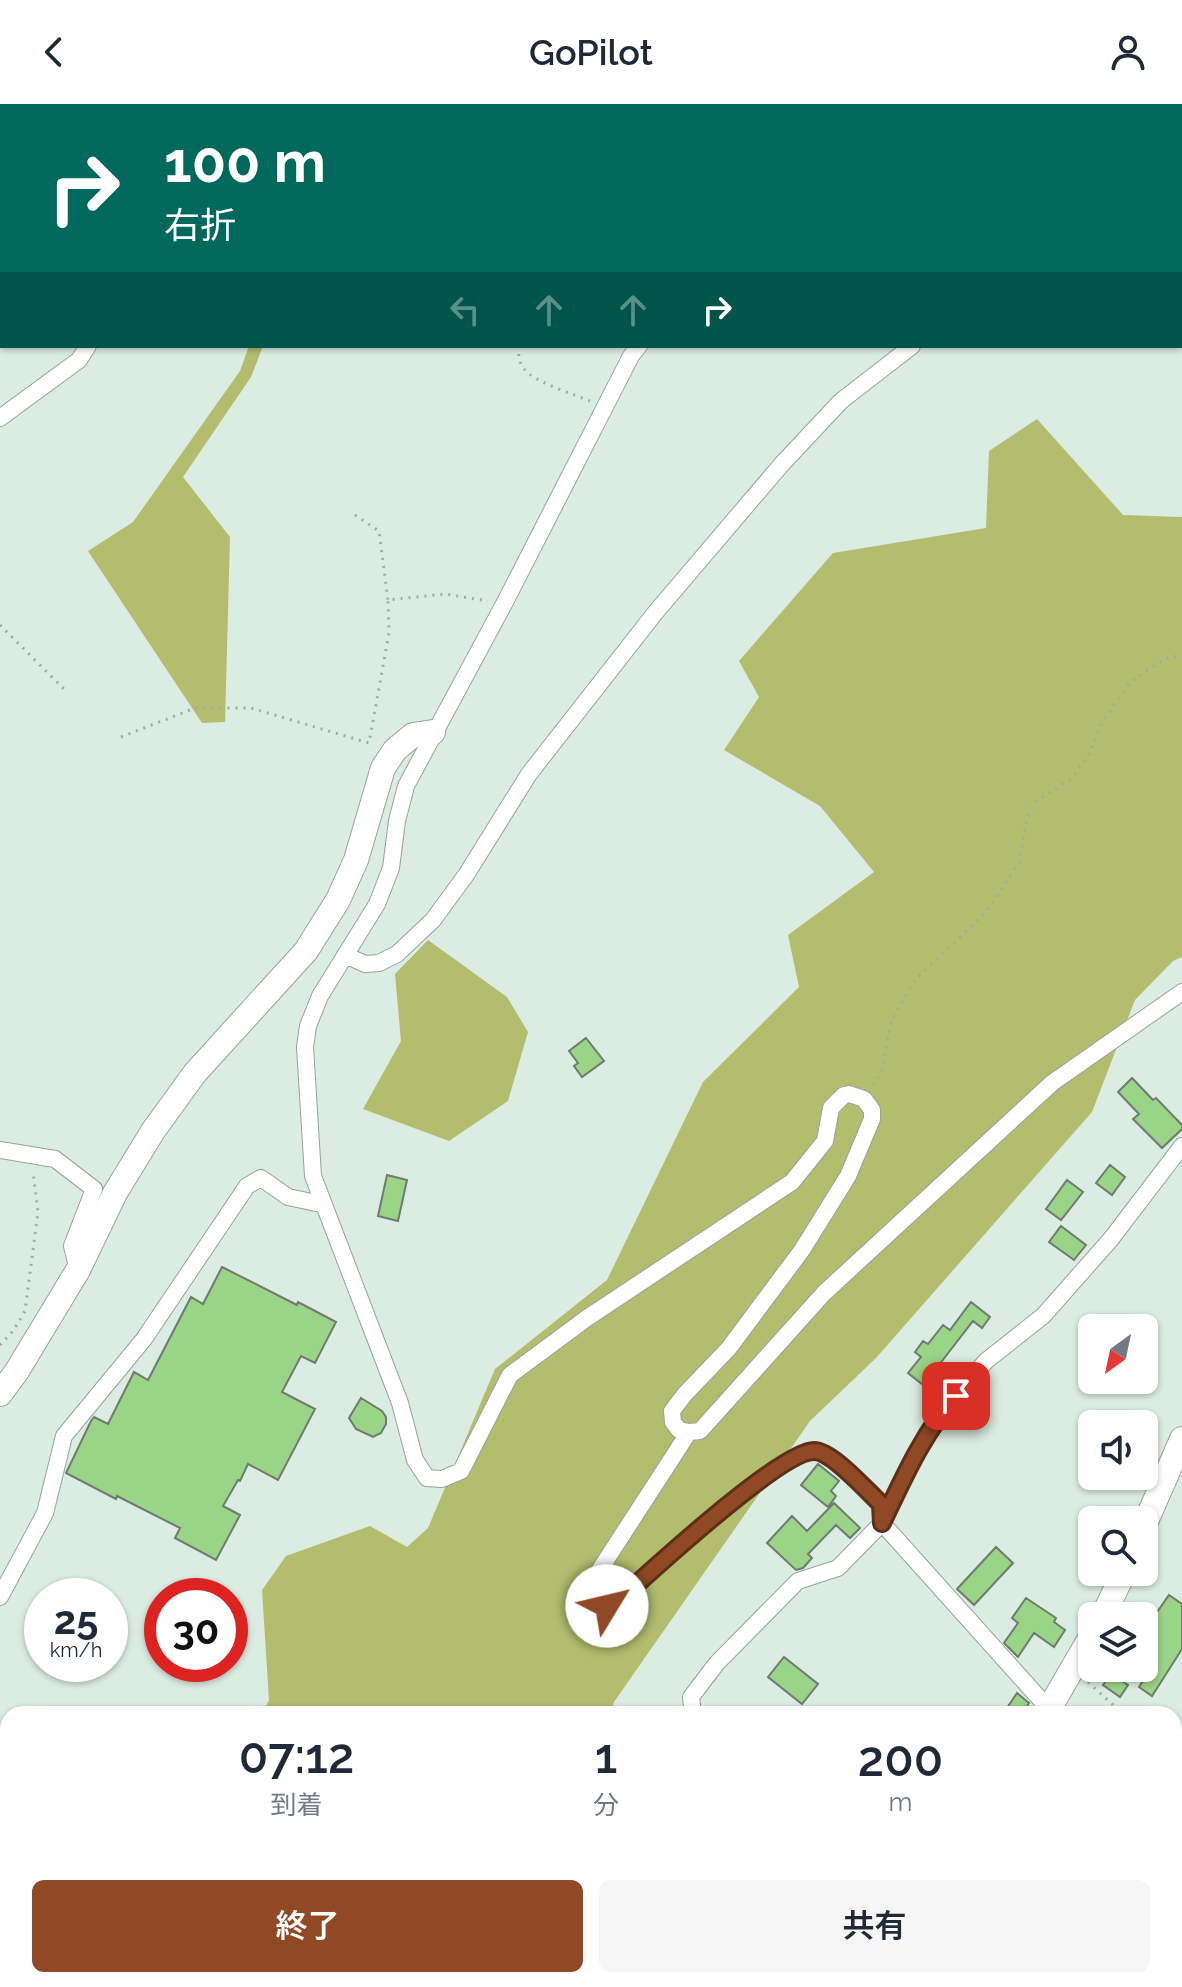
<!DOCTYPE html>
<html lang="ja">
<meta charset="utf-8">
<style>
body{margin:0;font-family:Raleway,"Noto Sans JP",sans-serif;background:#f6f6f7;color:#1f2937;height:100vh;display:flex;flex-direction:column;font-size:30px;white-space:nowrap}
*{box-sizing:border-box;margin:0}
p{font-size:26px;color:#747a83}
.icon{flex:none;width:44px;height:44px;fill:none;stroke:currentColor;stroke-width:2;stroke-linecap:round;stroke-linejoin:round}
.map{position:relative;flex:1;overflow:hidden}
.panel{position:absolute;left:0px;top:1602px;width:1182px;height:282px;display:flex;flex-direction:column;background:#fff;border-radius:24px 24px 0 0;box-shadow:0 2px 6px #0004}
.panel>*{flex:none}
.guide{position:absolute;left:0px;top:0px;width:1182px;height:244px;box-shadow:0 2px 6px #0004;background:#00695c;color:#fff;overflow:hidden}
.needle{width:52px;rotate:213deg}
.buttons{position:absolute;left:1078px;top:1210px;display:grid;gap:16px}
.buttons a{display:grid;place-items:center;width:80px;height:80px;border-radius:12px;background:#fff;box-shadow:0 2px 6px #0004;font-size:40px}
.speed{position:absolute;left:24px;top:1474px;display:flex;gap:16px;font-size:40px;font-weight:700;text-align:center}
.speed>*{display:grid;place-content:center;width:104px;height:104px;border-radius:50%;background:#fff;box-shadow:0 2px 6px #0004;line-height:1}
.speed small{font-size:20px;font-weight:400}
.speed .limit{border:12px solid #d22;background:#fff;color:#111}
.pin{position:absolute;display:grid;place-items:center;width:68px;height:68px;color:#fff;margin:-34px;border-radius:16px;box-shadow:0 4px 12px #0006}
.me{position:absolute;width:88px;margin:-44px;rotate:54deg;stroke-linejoin:round;filter:drop-shadow(0 0 6px #0008)}
.turn{display:flex;align-items:center;gap:28px;height:168px;padding:0 32px;font-size:36px}
.turn .icon{width:104px;height:104px;stroke-width:2.5}
.turn b{display:block;font-size:56px;line-height:68px}
.lanes{display:flex;align-items:center;height:76px;padding:0 32px;background:#0003;justify-content:center;gap:40px;direction:ltr}
.lanes .off{opacity:.35}
.eta{display:flex;justify-content:space-evenly;align-items:center;height:136px;text-align:center}
.eta b{font-size:48px;font-weight:600;line-height:56px}
.button{display:flex;gap:16px;margin-top:auto;padding:16px 32px}
.button a{flex:1;height:92px;border-radius:12px;background:#904825;color:#fff;font-size:32px;font-weight:600;line-height:92px;text-align:center}
.button a+a{background:#f6f6f7;color:#1f2937}
header{display:flex;justify-content:space-between;align-items:center;height:104px;padding:0 32px;background:#fff;font-size:36px;font-weight:600}
.map>svg:first-child{display:block}
</style>
<header><svg class="icon" aria-label="back" viewBox="0 0 24 24"><path d="M15 5l-7 7 7 7"/></svg>GoPilot<svg class="icon" aria-label="person" viewBox="0 0 24 24"><circle cx="12" cy="8" r="4"/><path d="M4 21q1-7 8-7t8 7"/></svg></header>
<div class="map">
<svg width="1182" height="1883" viewBox="0 0 1182 1883">
<rect width="100%" height="100%" fill="#dbece2"/>
<!-- green -->
<path fill="#b2bd6e" d="M249,242H263L251,273L183,373L230,433L225,618L202,619L88,447L133,418L240,267Z
M1037,315L1123,411L1182,413V853L1173,857L1135,896L1092,1008L876,1254L810,1317L614,1598L610,1610H262L269,1596L262,1486L286,1452L370,1422L407,1443L428,1424L495,1265L607,1176L703,978L799,883L788,831L874,768L820,702L724,646L759,593L739,557L833,449L986,424L989,347Z
M428,836L507,893L528,928L508,997L449,1037L363,1005L401,937L395,870Z
M0,1850L8,1854V1876H52L60,1880L70,1876H449L450,1883H0Z
M602,1876H674L670,1883H614Z
M830,1876H905L904,1883H823Z"/>
<g fill="none" stroke-linecap="round" stroke-linejoin="round">
<!-- stream -->
<path stroke="#42abb9" stroke-width="5" d="M632,2V0"/>
<!-- river -->
<path stroke="#42abb9" stroke-width="32" d="M1174,1734L1182,1728
M970,1883L977,1876"/>
</g>
<!-- building -->
<path fill="#9ad486" stroke="#717a6e" stroke-width="2" d="M586,934L604,957L582,973L574,962L578,959L569,947Z
M1132,974L1153,996L1156,994L1182,1021V1025L1162,1044L1133,1015L1139,1010L1118,988Z
M1110,1061L1125,1073L1112,1091L1096,1079Z
M387,1071L407,1076L398,1117L378,1112Z
M1067,1076L1083,1088L1061,1116L1046,1105Z
M1061,1122L1086,1141L1074,1156L1049,1138Z
M222,1163L297,1201L298,1198L336,1218L315,1259L301,1252L282,1288L315,1305L278,1376L248,1360L240,1377L238,1376L223,1402L240,1411L216,1456L175,1434L180,1424L117,1392L116,1395L66,1369L91,1317L94,1313L108,1320L134,1268L148,1276L191,1193L203,1200Z
M971,1198L990,1213L982,1224L973,1217L932,1270L944,1279L936,1291L908,1269L921,1253L915,1248L923,1237L928,1240L943,1221L950,1226Z
M361,1294L382,1307L386,1313V1320L381,1329L373,1333L356,1325L349,1314Z
M818,1360L839,1377L831,1387L836,1392L828,1403L801,1381Z
M834,1399L860,1424L850,1434L836,1421L808,1450L812,1454L803,1464L796,1466L767,1439L792,1412L807,1427Z
M996,1443L1013,1459L974,1501L957,1485Z
M1169,1491L1182,1500V1545L1152,1592L1139,1583L1152,1563L1144,1557V1527Z
M1026,1494L1056,1514L1054,1518L1065,1526L1054,1543L1034,1529L1018,1553L1004,1539L1018,1519L1012,1514Z
M784,1553L818,1580L802,1600L768,1573Z
M1111,1570L1128,1581L1120,1593L1103,1581Z
M1017,1589L1029,1599L1022,1610H1003Z"/>
<g fill="none" stroke-linecap="round" stroke-linejoin="round">
<defs>
<path id="street" d="M294,2L296,0
M837,2L839,0
M1180,27L1182,25
M639,242L631,252L504,500L406,682L397,717L391,764L377,800L320,892L308,922L305,943L313,1072L400,1299L415,1356L427,1374L442,1375L461,1367L510,1271L587,1214L792,1078L825,1037L831,1004L844,991L849,990L864,995L872,1006V1015L848,1072L802,1146L729,1244L685,1290L672,1307L673,1318L679,1326L689,1328L700,1327L824,1189L1052,979L1182,888
M0,314L79,256L88,242
M345,851L365,860L379,859L397,850L433,816L466,771L529,670L655,509L781,361L841,297L912,242
M0,1046L55,1055L94,1085L72,1142L78,1166
M689,1328L595,1473C589,1496 594,1508 619,1496C649,1469 782,1347 814,1347C832,1347 867,1387 881,1400L882,1419L1049,1605
M0,1493L45,1409L64,1332L144,1235L247,1082L261,1074L288,1093L321,1100
M693,1610L691,1593L717,1559L798,1477L838,1464L882,1419L912,1358L941,1309L986,1257L1043,1212L1111,1135L1182,1042"/>
<path id="secondary" d="M0,1290L17,1267L78,1166L115,1089L153,1027L195,969L306,847L338,796L356,756L383,664L395,646L413,631L433,628
M1144,1422L1182,1335
M1103,1512L1124,1468
M1046,1610L1092,1531
M812,1883L819,1876"/>
</defs>
<!-- street casing -->
<use href="#street" stroke="#95a49b" stroke-width="18"/>
<!-- secondary casing -->
<use href="#secondary" stroke="#95a49b" stroke-width="26"/>
<!-- path -->
<path stroke="#9faca5" stroke-width="3" stroke-dasharray="2 6" stroke-linecap="butt" d="M179,0V2
M529,2V0
M1180,231L1182,234
M519,242C518,250 519,260 525,266C535,278 575,291 590,297
M355,411L379,427L388,496
M0,521L65,586
M121,633L195,604H251L369,639L389,529L388,496L445,490L488,497
M873,981L882,966L892,915L916,875L988,806L1019,759L1027,714L1035,698L1072,674L1088,652L1103,617L1131,577L1166,554L1182,551
M0,1241L13,1227L25,1207L38,1108L33,1068
M1088,1578L1123,1610
M1174,1658L1182,1665"/>
<!-- street -->
<use href="#street" stroke="#fff" stroke-width="16"/>
<!-- secondary -->
<use href="#secondary" stroke="#fff" stroke-width="24"/>
</g>
<g fill="none" stroke-linecap="round" stroke-linejoin="round">
<defs>
<path id="route" d="M607,1502L619,1496C649,1469 781,1347 814,1347C832,1347 867,1387 881,1400L882,1419C903,1375 923,1329 956,1292"/>
</defs>
<!-- route casing -->
<use href="#route" stroke="#5e2f18" stroke-width="20"/>
<!-- route -->
<use href="#route" stroke="#904825" stroke-width="14"/>
</g>
</svg>
<div class="buttons">
<a><svg class="needle" viewBox="-14 -14 28 28"><path d="M0-13l5 13h-10z" fill="#e53935"/><path d="M0 13l5-13h-10z" fill="#747a83"/></svg></a>
<a><svg class="icon" aria-label="sound" viewBox="0 0 24 24"><path d="M4 9h4l5-4v14l-5-4H4zM17 9q2 3 0 6"/></svg></a>
<a><svg class="icon" aria-label="search" viewBox="0 0 24 24"><circle cx="10" cy="10" r="6"/><path d="M15 15l6 6"/></svg></a>
<a><svg class="icon" aria-label="layers" viewBox="0 0 24 24"><path d="M12 4l9 5-9 5-9-5zM3 14l9 5 9-5"/></svg></a>
</div>
<div class="speed"><div>25<small>km/h</small></div><div class="limit">30</div></div>
<div class="pin" style="left:956px;top:1292px;background:#d93025"><svg class="icon" aria-label="arrive" viewBox="0 0 24 24"><path d="M6 21V4h12l-3 4 3 4H6"/></svg></div>
<svg class="me" style="left:607px;top:1502px" viewBox="-20 -20 40 40"><circle r="19" fill="#fff"/><path d="M0-13L10 11 0 6-10 11z" fill="#904825"/></svg>
<div class="guide">
<div class="turn"><svg class="icon" aria-label="right" viewBox="0 0 24 24"><path d="M7 20v-9h11M14 6l5 5-5 5"/></svg><div><b>100 m</b>右折</div></div>
<div class="lanes"><svg class="icon off" aria-label="left" viewBox="0 0 24 24"><path d="M17 20v-9H6M10 6l-5 5 5 5"/></svg><svg class="icon off" aria-label="ahead" viewBox="0 0 24 24"><path d="M12 20V5M6 11l6-6 6 6"/></svg><svg class="icon off" aria-label="ahead" viewBox="0 0 24 24"><path d="M12 20V5M6 11l6-6 6 6"/></svg><svg class="icon" aria-label="right" viewBox="0 0 24 24"><path d="M7 20v-9h11M14 6l5 5-5 5"/></svg></div>
</div>
<section class="panel">
<div class="eta">
<div><b>07:12</b><p>到着</p></div>
<div><b>1</b><p>分</p></div>
<div><b>200</b><p>m</p></div>
</div>
<div class="button"><a>終了</a><a>共有</a></div>
</section>
</div>
